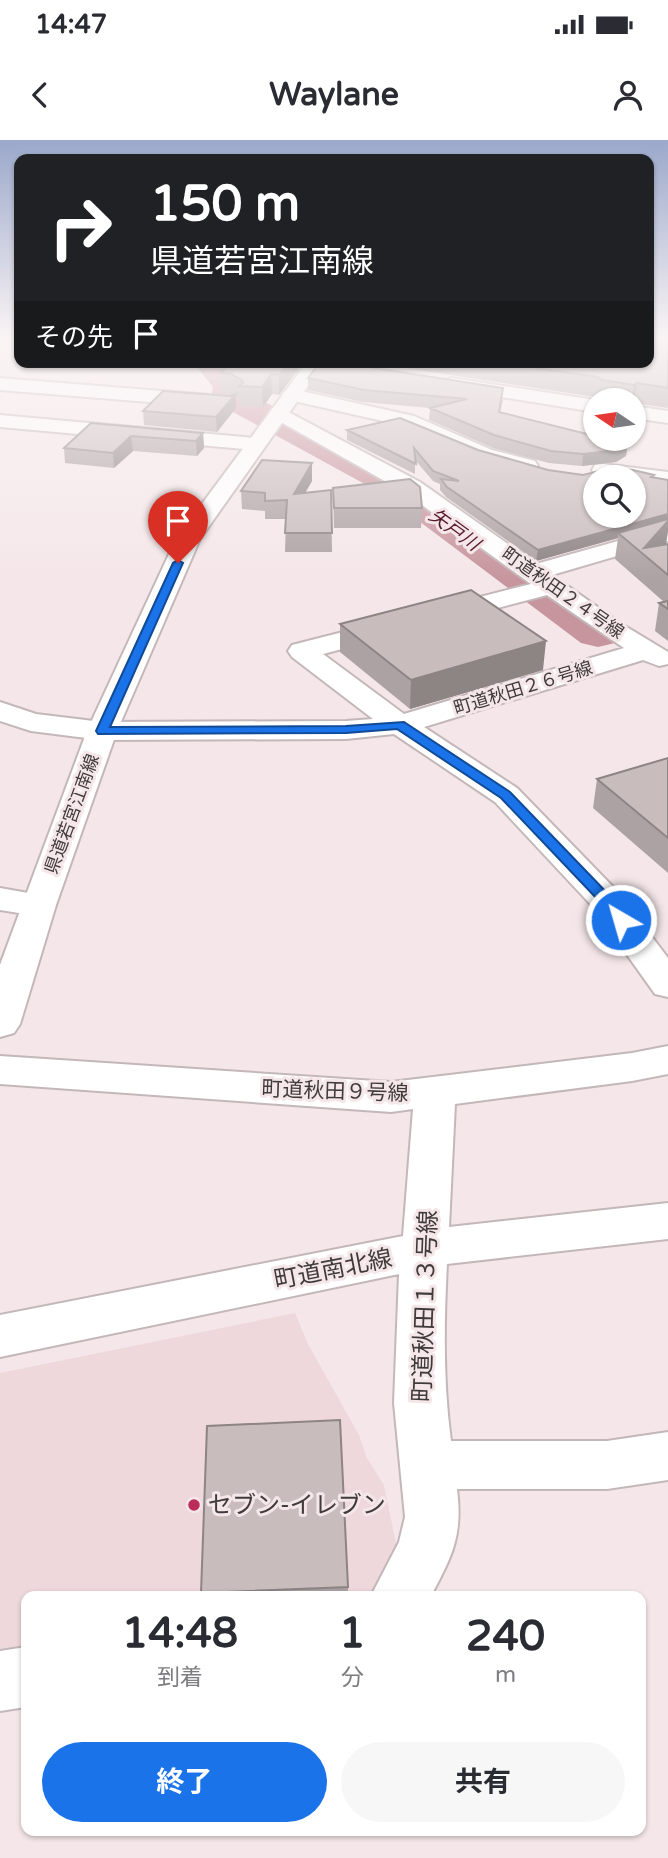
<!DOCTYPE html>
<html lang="ja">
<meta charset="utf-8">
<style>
body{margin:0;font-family:"Varela Round","Noto Sans JP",sans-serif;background:#f7f7f7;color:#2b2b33;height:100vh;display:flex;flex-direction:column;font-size:26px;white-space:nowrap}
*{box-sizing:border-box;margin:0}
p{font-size:23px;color:#7c7c81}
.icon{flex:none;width:38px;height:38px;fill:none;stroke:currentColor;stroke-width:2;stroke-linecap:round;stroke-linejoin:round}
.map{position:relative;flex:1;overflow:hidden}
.details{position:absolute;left:21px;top:1451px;width:625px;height:245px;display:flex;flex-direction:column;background:#fff;border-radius:14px;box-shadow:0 2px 5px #0004}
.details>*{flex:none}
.banner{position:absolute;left:14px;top:14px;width:640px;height:214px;border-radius:14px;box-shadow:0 2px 5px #0004;background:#202124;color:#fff;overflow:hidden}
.needle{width:46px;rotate:283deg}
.controls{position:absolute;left:583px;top:248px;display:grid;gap:14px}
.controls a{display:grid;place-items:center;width:63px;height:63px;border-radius:50%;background:#fff;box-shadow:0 2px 5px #0004;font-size:35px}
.pin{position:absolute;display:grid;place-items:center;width:60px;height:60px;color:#fff;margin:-72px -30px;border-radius:50% 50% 50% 0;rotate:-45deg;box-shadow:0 0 7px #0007}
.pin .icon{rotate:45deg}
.me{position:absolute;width:77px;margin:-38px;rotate:322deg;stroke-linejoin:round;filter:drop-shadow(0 0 5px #0008)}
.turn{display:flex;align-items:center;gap:24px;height:147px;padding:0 21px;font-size:32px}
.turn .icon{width:91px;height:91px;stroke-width:2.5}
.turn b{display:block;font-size:49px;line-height:60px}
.then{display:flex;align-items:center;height:66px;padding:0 21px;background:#0003;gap:14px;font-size:26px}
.eta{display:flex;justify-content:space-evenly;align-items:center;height:119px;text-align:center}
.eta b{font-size:42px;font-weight:700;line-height:49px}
.primary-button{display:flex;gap:14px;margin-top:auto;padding:14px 21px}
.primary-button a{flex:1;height:80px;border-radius:42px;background:#1a73e8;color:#fff;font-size:28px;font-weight:700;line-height:80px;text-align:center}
.primary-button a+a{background:#f7f7f7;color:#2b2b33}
.status{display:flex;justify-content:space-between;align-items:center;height:49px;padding:0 35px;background:#fff;direction:ltr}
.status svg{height:19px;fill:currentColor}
header{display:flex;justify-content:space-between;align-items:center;height:91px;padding:0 21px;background:#fff;font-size:32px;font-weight:700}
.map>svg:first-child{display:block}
</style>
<div class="status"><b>14:47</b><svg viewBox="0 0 49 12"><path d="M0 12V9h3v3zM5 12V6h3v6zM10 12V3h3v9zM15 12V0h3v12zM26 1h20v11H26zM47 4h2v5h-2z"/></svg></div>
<header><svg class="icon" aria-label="back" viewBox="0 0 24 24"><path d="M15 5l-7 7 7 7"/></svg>Waylane<svg class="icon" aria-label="person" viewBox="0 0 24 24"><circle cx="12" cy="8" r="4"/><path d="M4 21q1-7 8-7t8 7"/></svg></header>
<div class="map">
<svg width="668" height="1718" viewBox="0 0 668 1718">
<rect width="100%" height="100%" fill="#f5e7e9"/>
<!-- built -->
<path fill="#eed8db" d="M295,1173L308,1204L359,1295L367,1318L384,1345L397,1408L377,1456H26V1519L0,1525V1233Z"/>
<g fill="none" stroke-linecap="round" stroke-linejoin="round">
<!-- river -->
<path fill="#c7959d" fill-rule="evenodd" d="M193,222H227C238,234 245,249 257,258L411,338L615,483L622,493L615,503L598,507L581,503L383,354L233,272L212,253L213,247Z"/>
<defs>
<path id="street" d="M0,238L211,255L221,261L211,267L0,250Z
M452,238L595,260L597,261H595V272L445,248L443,244L445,240Z
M292,249L414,276L492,310L535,321L538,326L535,331L527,332L478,318L401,285L285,259L282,255L285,251Z
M634,266L668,271V283L634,278Z
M279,267L420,342L536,424L668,387V401L552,435L620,483L668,512V524L659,526L643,520L424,587L517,648L617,751L668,818V857L655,854L593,767L495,662L394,594L346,599L102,600L31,591L0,581V562L36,574L102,582L346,581L373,579L292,517L288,511L292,505L531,444L404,352L272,277L269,273L272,269ZM547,455L624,508L404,574L323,514Z
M0,275L255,298L262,300L265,304L262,308L255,310L0,287Z
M603,324L668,332V346L634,341V338L595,335L592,330L595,325Z
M0,748L51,757L56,765L51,773L38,776L0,770Z
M668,906V934L632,941L455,964L449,1087L668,1063V1099L447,1124C444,1183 443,1242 451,1301H607L668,1292V1340L607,1349H457C463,1396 452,1416 431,1456H371L399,1402L405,1377L394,1263L399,1134L0,1217V1175L403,1096L413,969L391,972L0,944V916L391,942L632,913Z
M26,1507V1567L0,1571V1511Z"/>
<path id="secondary" d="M307,222H325L200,399L117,591L56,765L20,884L14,893L0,897V825L87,591L176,399Z"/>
</defs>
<!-- street casing -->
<use href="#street" stroke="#c4b7b9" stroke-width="4"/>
<!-- secondary casing -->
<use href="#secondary" stroke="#c4b7b9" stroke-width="4"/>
<!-- street -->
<use href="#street" fill="#fff" fill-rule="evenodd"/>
<!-- secondary -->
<use href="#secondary" fill="#fff" fill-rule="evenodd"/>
</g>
<!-- wall -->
<path fill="#ada2a3" d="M668,199V268L634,263V261H601L595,257L366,222H649Z
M304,222L279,255L272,254L263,267L240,266V258L236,256V268L217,292L144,285L143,271L234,255L222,253L221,233Z
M308,238L503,260L500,273L628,303L626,316L616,322L582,326L549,323L493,308L429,280L430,268L363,262L308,250Z
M91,283L203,293L204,308L197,316L133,311L114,328L65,323L64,308Z
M347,290L478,310L548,330L583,335L653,338L666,405L668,404V501L655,491L659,463L664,462L615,419L618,398L536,421L446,357L440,350V344L433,341L415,320V334L347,300Z
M312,323V341L305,353L331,350L332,412H285L286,379H265V371L242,369L241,351Z
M333,348L422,368L421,388H334Z
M340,484L543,530L410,569L340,512Z
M668,618V733L593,668L597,639Z
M348,1447V1456H201V1453Z"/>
<!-- shaded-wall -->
<path fill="#8d8484" d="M289,222H304L279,255V235Z
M271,234L272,254L263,267L262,247Z
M637,243L634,263V264V261H632L634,245Z
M236,254V268L217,292L216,277Z
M203,293L204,308L197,316L196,301Z
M131,296L133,311L114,328L113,313Z
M628,303L626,316L616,322L582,326L583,314Z
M312,323V341L294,372V354Z
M668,374V392L666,404L652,421L618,393V398L536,421L538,410Z
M546,501L543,530L410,569L411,540Z"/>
<!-- building -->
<path fill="#c9bcbd" stroke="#8d8484" stroke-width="2" fill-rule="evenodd" d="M649,199H668V248L637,243L634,245L602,240L598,237L495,222H649Z
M231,222H289L279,235L271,234L262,247L239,246L243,243L242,240L231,234L221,233Z
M320,222H335L503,248L499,272L595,296V299H610L628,303L617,310L583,314L551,311L494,295L430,268L467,259L364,250L308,238Z
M163,251L230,256L236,254L216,277L143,271Z
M400,278L478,310L548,330L583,335L611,328L633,330L654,335L651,337L668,340V374L538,410L447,347L441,339L459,341L433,331L414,308L416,324L347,290ZM595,338H634V376H595Z
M91,283L203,293L196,301L131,296L113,313L64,308Z
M262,320L312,323L294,354L331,350L332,393H285L287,360L265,361V353L241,351Z
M410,339L420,347L422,368H334L333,348Z
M668,379V381L644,408L668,404V435L618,393Z
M471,450L546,501L411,540L340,484Z
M668,461V469L659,463Z
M668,618V698L597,639Z
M340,1280L348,1447L201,1453L207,1286Z"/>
<!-- sky -->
<linearGradient id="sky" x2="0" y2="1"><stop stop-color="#9ba8ca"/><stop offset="0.45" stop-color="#faf4f5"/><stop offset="1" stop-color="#faf4f5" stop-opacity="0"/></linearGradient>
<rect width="668" height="440" fill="url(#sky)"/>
<!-- route -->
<path fill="#1a73e8" stroke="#114b97" stroke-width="2" d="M178,420L183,423L110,587L346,586L404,582L510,652L610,756L628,780L626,784H615L600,762L501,658L397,589L346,593L98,594L96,591L173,423Z"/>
<!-- markers -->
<circle fill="#bb2c58" stroke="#f5e7e9" stroke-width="2.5" cx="194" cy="1365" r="7"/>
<g text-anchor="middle" stroke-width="6" stroke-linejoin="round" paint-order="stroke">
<!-- far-street labels -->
<g font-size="18" fill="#403b3b" stroke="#f5e7e9">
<text transform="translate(563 453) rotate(35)" y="6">町道秋田２４号線</text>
<text transform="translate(523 548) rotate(-17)" y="6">町道秋田２６号線</text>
<text transform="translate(72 674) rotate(-70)" y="6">県道若宮江南線</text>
</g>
<!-- far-water labels -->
<g font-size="19" font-style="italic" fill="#581b2a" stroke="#f5e7e9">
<text transform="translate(455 389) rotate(36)" y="7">矢戸川</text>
</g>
<!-- street labels -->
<g font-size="21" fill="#403b3b" stroke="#f5e7e9">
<text transform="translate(335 951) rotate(2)" y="7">町道秋田９号線</text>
</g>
<!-- near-street labels -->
<g font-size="24" fill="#403b3b" stroke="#f5e7e9">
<text transform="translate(333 1129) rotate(-11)" y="8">町道南北線</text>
<text transform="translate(425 1166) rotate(-88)" y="8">町道秋田１３号線</text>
</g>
<!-- near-poi labels -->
<g font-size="24" fill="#403b3b" stroke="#f5e7e9" text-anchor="start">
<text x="208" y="1373">セブン-イレブン</text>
</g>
</g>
</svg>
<div class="controls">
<a><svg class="needle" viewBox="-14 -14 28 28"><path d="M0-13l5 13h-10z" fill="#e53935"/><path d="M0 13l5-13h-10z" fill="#7c7c81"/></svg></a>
<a><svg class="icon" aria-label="search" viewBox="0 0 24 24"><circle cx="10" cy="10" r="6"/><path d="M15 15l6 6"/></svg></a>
</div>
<div class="pin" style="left:178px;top:423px;background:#d93025"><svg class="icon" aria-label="arrive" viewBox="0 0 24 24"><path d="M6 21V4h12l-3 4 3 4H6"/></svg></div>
<svg class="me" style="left:621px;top:780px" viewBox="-20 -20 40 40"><circle r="17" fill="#1a73e8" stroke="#fff" stroke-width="3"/><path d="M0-11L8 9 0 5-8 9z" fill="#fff"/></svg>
<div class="banner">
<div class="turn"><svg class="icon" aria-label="right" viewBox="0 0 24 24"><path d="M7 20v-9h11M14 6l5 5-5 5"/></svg><div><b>150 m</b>県道若宮江南線</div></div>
<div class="then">その先<svg class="icon" aria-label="arrive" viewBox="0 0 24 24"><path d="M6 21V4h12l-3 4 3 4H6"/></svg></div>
</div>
<section class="details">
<div class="eta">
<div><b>14:48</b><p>到着</p></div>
<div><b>1</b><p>分</p></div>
<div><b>240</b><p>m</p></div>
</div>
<div class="primary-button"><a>終了</a><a>共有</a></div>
</section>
</div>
